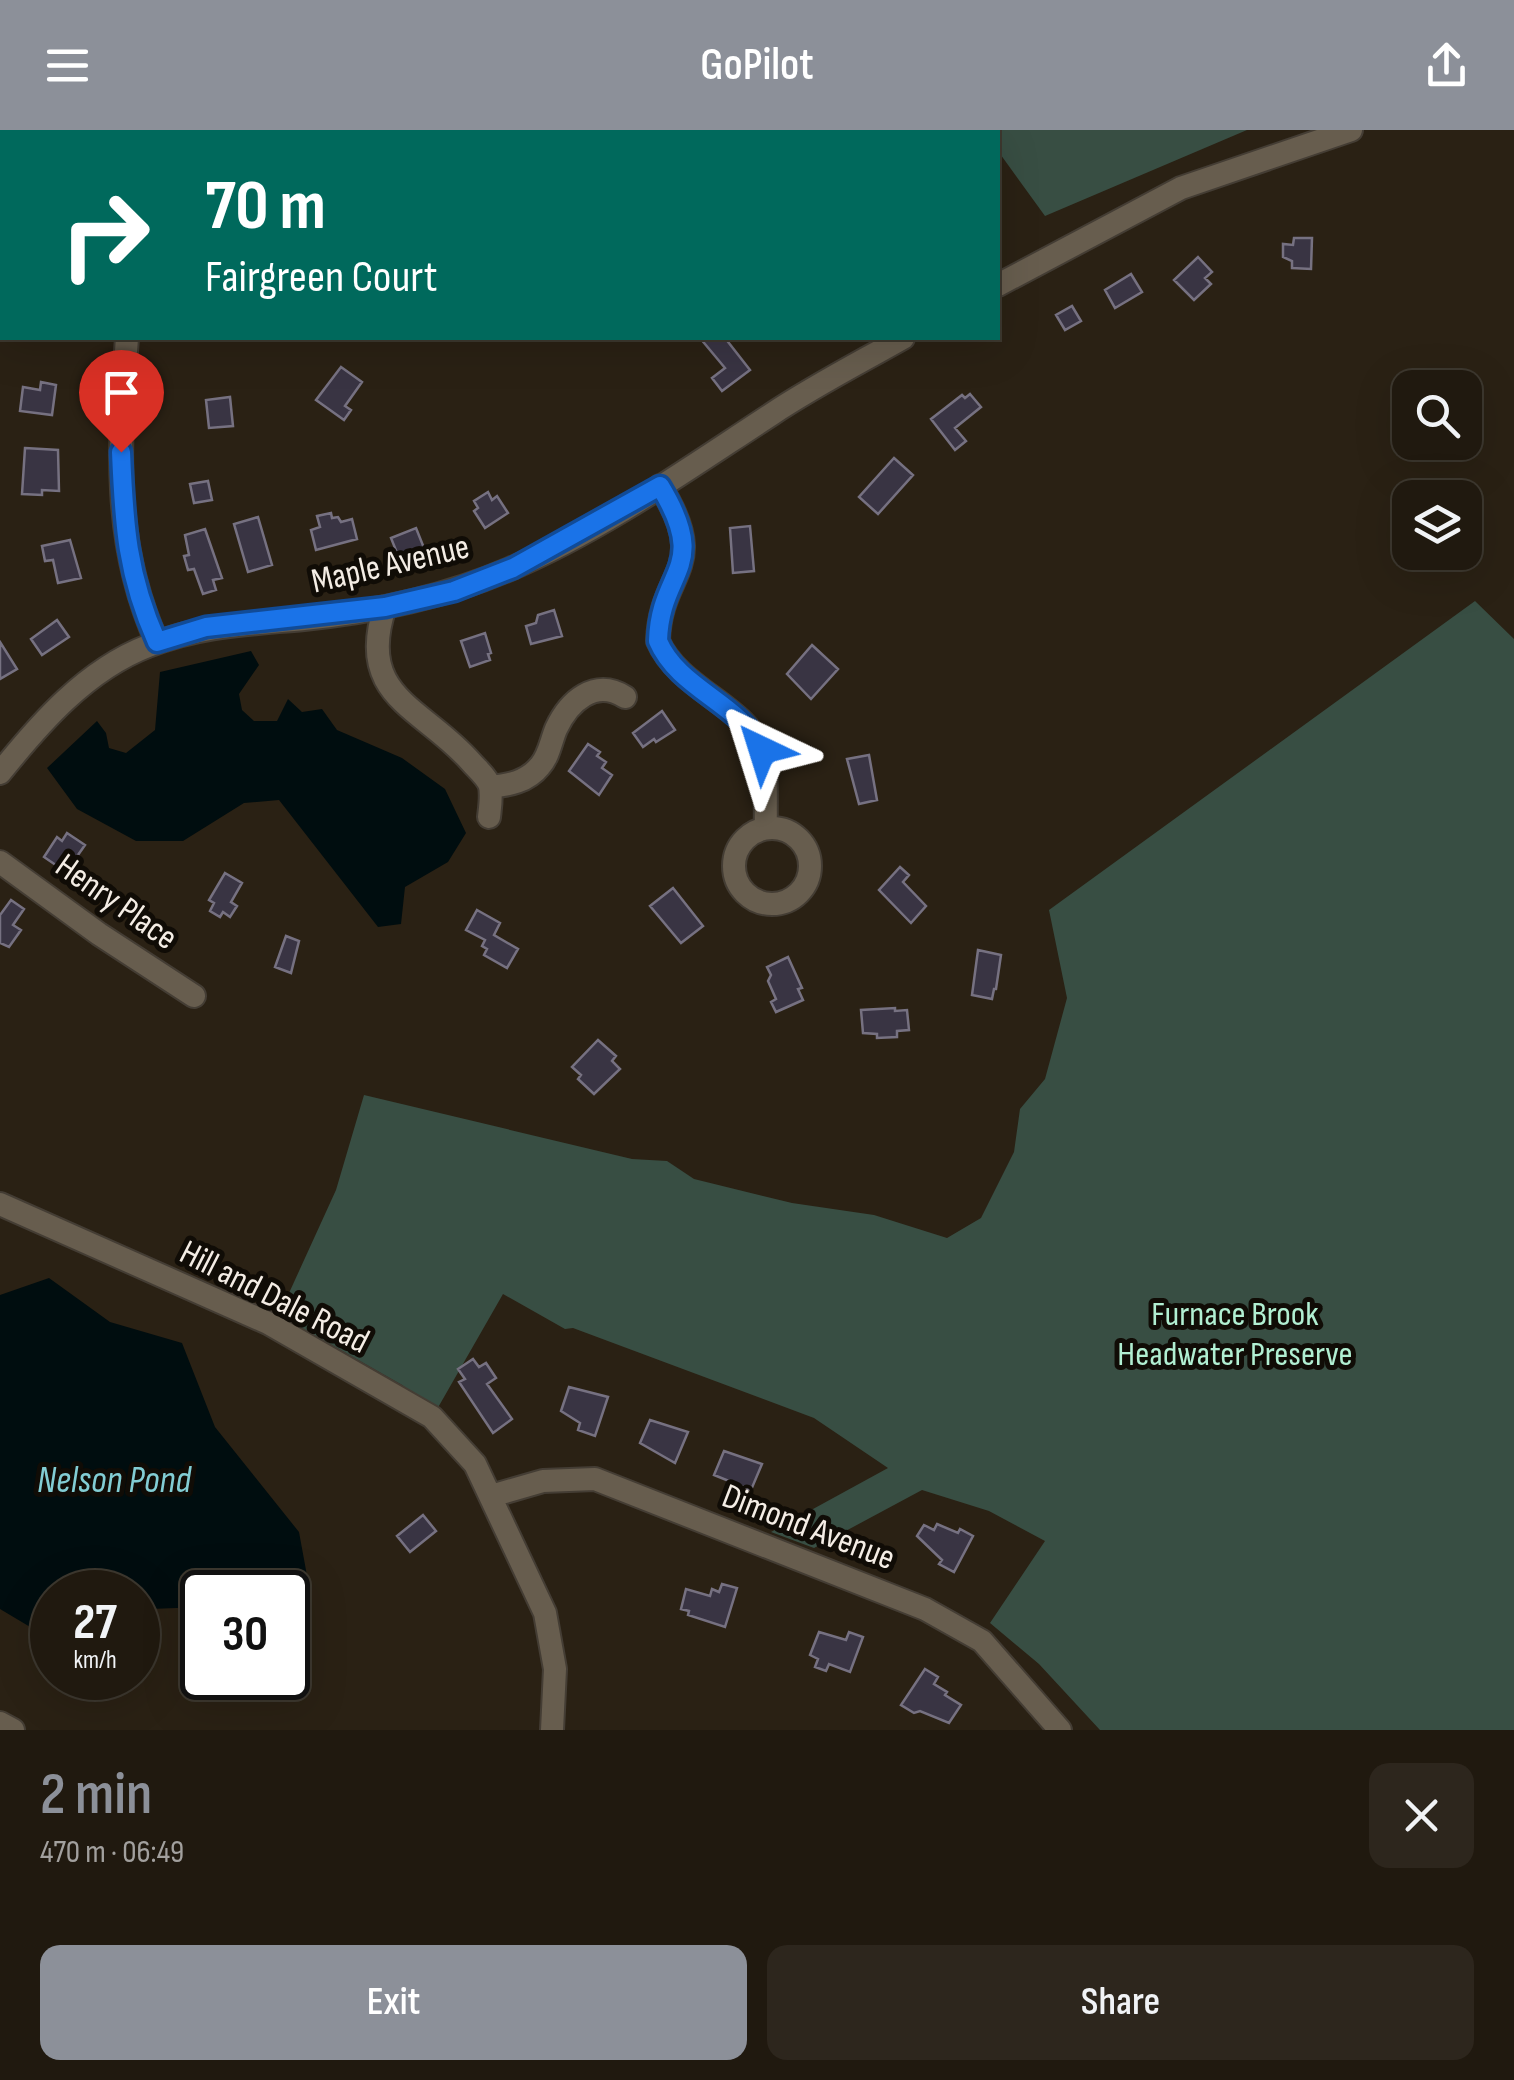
<!DOCTYPE html>
<meta charset="utf-8">
<style>
body{margin:0;font-family:"Sofia Sans Condensed",sans-serif;background:#2d261d;color:#f1f3f6;height:100vh;display:flex;flex-direction:column;font-size:38px;white-space:nowrap}
*{box-sizing:border-box;margin:0}
p{font-size:32px;color:#a2a09e}
.icon{flex:none;width:55px;height:55px;fill:none;stroke:currentColor;stroke-width:2;stroke-linecap:round;stroke-linejoin:round}
.map{position:relative;height:1600px;overflow:hidden}
.sheet{display:flex;flex-direction:column;background:#20190f;flex:1}
.sheet>*{flex:none}
.banner{position:absolute;left:0px;top:0px;width:1000px;height:210px;box-shadow:0 10px 40px #0002,0 0 0 2px #3d382f;background:#00695c;color:#fff;overflow:hidden}
.tools{position:absolute;left:1392px;top:240px;display:grid;gap:20px}
.tools a{display:grid;place-items:center;width:90px;height:90px;border-radius:20px;background:#20190f;box-shadow:0 10px 40px #0002,0 0 0 2px #3d382f;font-size:50px}
.speed{position:absolute;left:30px;top:1440px;display:flex;gap:20px;font-size:50px;font-weight:700;text-align:center}
.speed>*{display:grid;place-content:center;width:130px;height:130px;border-radius:50%;background:#20190f;box-shadow:0 10px 40px #0002,0 0 0 2px #3d382f;line-height:1}
.speed small{font-size:25px;font-weight:400}
.speed .limit{border:5px solid #111;border-radius:15px;background:#fff;color:#111}
.pin{position:absolute;display:grid;place-items:center;width:85px;height:85px;color:#fff;margin:-102px -42px;border-radius:50% 50% 50% 0;rotate:-45deg;box-shadow:0 0 10px #0007}
.pin .icon{rotate:45deg}
.me{position:absolute;width:110px;margin:-55px;rotate:319deg;stroke-linejoin:round;filter:drop-shadow(0 0 8px #0008)}
.turn{display:flex;align-items:center;gap:35px;height:210px;padding:0 40px;font-size:45px}
.turn .icon{width:130px;height:130px;stroke-width:2.5}
.turn b{display:block;font-size:70px;line-height:85px}
.round{display:grid;place-items:center;flex:none;width:105px;height:105px;border-radius:20px;background:#2d261d}
.head{display:flex;align-items:center;justify-content:space-between;height:170px;padding:0 40px}
h1{font-size:60px;font-weight:600;line-height:75px;color:#8c9099}
.cta{display:flex;gap:20px;margin-top:auto;padding:20px 40px}
.cta a{flex:1;height:115px;border-radius:20px;background:#8c9099;color:#fff;font-size:40px;font-weight:600;line-height:115px;text-align:center}
.cta a+a{background:#2d261d;color:#f1f3f6}
header{display:flex;justify-content:space-between;align-items:center;height:130px;padding:0 40px;background:#8c9099;color:#fff;font-size:45px;font-weight:600}
.map>svg:first-child{display:block}
</style>
<header><svg class="icon" aria-label="menu" viewBox="0 0 24 24"><path d="M4 6h16M4 12h16M4 18h16"/></svg>GoPilot<svg class="icon" aria-label="share" viewBox="0 0 24 24"><path d="M12 15V3M7 8l5-5 5 5M5 13v7h14v-7"/></svg></header>
<div class="map">
<svg width="1514" height="1600" viewBox="0 0 1514 1600">
<rect width="100%" height="100%" fill="#2a2114"/>
<!-- green -->
<path fill="#384e43" d="M982,0H1247L1045,86L998,21V2Z
M1475,471L1514,509V1600H1100L1039,1534L990,1493L1045,1411L989,1381L922,1360L814,1418L771,1402L888,1338L814,1288L573,1198L565,1199L503,1164L436,1281L402,1255L279,1185L336,1060L364,965L632,1029L667,1031L694,1049L792,1073L874,1085L947,1108L981,1088L1014,1022L1020,979L1045,949L1067,868L1049,780Z"/>
<!-- water -->
<path fill="#000d0f" d="M251,521L259,535L239,564L242,580L254,591H277L288,569L302,582L322,579L337,600L402,628L445,659L466,703L448,732L405,757L401,794L378,797L279,670L244,673L183,711H136L77,679L47,638L97,591L106,603L109,618L126,623L155,600L160,542Z
M49,1148L110,1192L182,1213L215,1297L299,1402L312,1473H288V1462H202V1477L150,1479L138,1486V1462H52V1510L0,1479V1165Z"/>
<!-- building -->
<path fill="#393443" stroke="#767181" stroke-width="2.5" d="M1294,108H1312L1311,139L1292,138V131L1283,127V114L1293,115Z
M1198,127L1212,142L1205,148L1211,154L1194,170L1174,150Z
M1131,144L1142,162L1115,178L1105,160Z
M1072,176L1081,191L1065,200L1056,185Z
M700,208H725L750,240L722,261L712,248L725,238Z
M341,237L362,252L345,276L351,280L344,290L316,270Z
M41,252L56,255L52,285L20,281L23,257L40,260Z
M970,264L981,277L955,298L966,311L955,320L931,289L962,265L965,268Z
M230,267L233,296L209,298L206,270Z
M25,318L58,320L59,361L42,360V365L22,364Z
M894,328L913,345L878,384L859,367Z
M208,351L212,370L194,373L190,354Z
M488,362L492,370L497,366L508,383L485,398L474,381L478,378L474,371Z
M331,383L332,388L338,387L341,392L352,389L357,409L316,420L311,400L320,397L317,386Z
M258,387L272,435L248,442L234,394Z
M750,396L754,441L733,443L730,398Z
M416,398L424,418L399,428L391,408Z
M205,399L222,448L213,450L216,460L203,464L194,439L188,440L184,426L189,425L185,405Z
M70,410L81,448L58,453L53,430L45,431L42,416Z
M554,480L562,506L531,514L526,496L536,493L538,485Z
M57,490L69,507L42,525L31,509Z
M485,503L491,523L488,524L490,530L470,537L461,511Z
M0,512L17,539L0,549Z
M812,515L838,539L811,569L787,544Z
M662,581L675,600L656,612L654,609L643,617L633,603Z
M588,614L600,622L597,626L606,632L602,638L612,645L599,665L569,641Z
M869,625L877,670L859,674L847,629Z
M67,703L85,715L66,742L44,727L57,707L62,711Z
M900,737L909,745L903,752L926,776L911,793L879,760Z
M225,743L242,753L231,772L237,776L230,787L223,782L220,787L210,781L214,773L209,770Z
M673,758L703,796L681,813L650,776Z
M11,770L24,779L13,795L21,800L9,817L0,813V785Z
M477,780L500,793L494,805L518,819L507,838L484,825L487,819L482,816L485,810L466,800Z
M286,806L299,811L291,843L275,837Z
M978,820L1001,825L996,859H994L992,869L972,865Z
M788,827L802,858L798,859L803,870L776,882L771,872L776,869L768,851L771,845L767,837Z
M895,878V881L907,880L909,900L897,901V907L877,908V904L863,903L861,880Z
M598,910L616,926L612,931L620,939L594,964L578,949L581,945L572,937Z
M473,1229L479,1237L486,1233L496,1248L487,1254L512,1289L493,1303L459,1252L465,1249L458,1239Z
M569,1257L608,1267L595,1306L578,1300L580,1293L561,1281Z
M650,1290L688,1302L675,1333L640,1313Z
M724,1321L762,1334L751,1360L714,1345Z
M423,1385L436,1401L410,1422L397,1406Z
M937,1394L958,1403L960,1399L973,1406L954,1442L939,1434L942,1430L917,1406L924,1395L934,1400Z
M722,1454L737,1458L725,1497L688,1485L689,1481L681,1479L686,1459L710,1466L712,1459L719,1462Z
M819,1502L846,1510L849,1502L863,1507L850,1542L829,1534L826,1541L815,1537L818,1529L810,1525Z
M925,1539L938,1547L934,1554L947,1562L945,1565L961,1575L949,1593L920,1581L914,1583L901,1575Z"/>
<g fill="none" stroke-linecap="round" stroke-linejoin="round">
<defs>
<path id="minor" d="M785,0L789,2
M230,2L231,0
M998,155L1181,58L1351,0
M127,208C119,314 112,413 157,512
M660,356C712,440 660,439 658,511C678,558 748,578 761,619C768,643 765,673 766,698
M385,477C355,567 423,577 471,632C477,639 487,647 490,656C492,666 490,678 489,687
M0,643C40,593 86,540 148,516C199,495 250,494 304,489C375,482 445,467 510,439C602,400 689,338 772,284C814,256 859,233 903,208
M490,657C509,655 527,652 540,636C549,626 551,611 556,599C569,571 595,548 625,567
M734 736a38 38 0 1 1 76 0a38 38 0 1 1-76 0Z
M0,732L99,804L194,866
M0,1074L268,1193L432,1287L475,1334L545,1483L555,1539L552,1600
M491,1366L543,1351L595,1349L925,1479L982,1511L1060,1600
M0,1593L13,1600"/>
</defs>
<!-- minor casing -->
<use href="#minor" stroke="#443d34" stroke-width="26"/>
<!-- minor -->
<use href="#minor" stroke="#675d4e" stroke-width="22"/>
</g>
<g fill="none" stroke-linecap="round" stroke-linejoin="round">
<defs>
<path id="route" d="M121,322C124,395 127,445 157,512L206,497L385,477L454,461L513,438L660,356C711,440 660,438 658,511C679,560 741,573 762,620"/>
</defs>
<!-- route casing -->
<use href="#route" stroke="#114b97" stroke-width="25"/>
<!-- route -->
<use href="#route" stroke="#1a73e8" stroke-width="18"/>
</g>
<g text-anchor="middle" stroke-width="10" stroke-linejoin="round" paint-order="stroke">
<!-- street labels -->
<g font-size="35" fill="#f4ede5" stroke="#100c06">
<text transform="translate(390 433) rotate(-13)" y="12">Maple Avenue</text>
<text transform="translate(117 771) rotate(35)" y="12">Henry Place</text>
<text transform="translate(275 1166) rotate(27)" y="12">Hill and Dale Road</text>
<text transform="translate(809 1396) rotate(21)" y="12">Dimond Avenue</text>
</g>
<!-- park labels -->
<g font-size="35" fill="#b1efd2" stroke="#100c06">
<text x="1235" y="1195">Furnace Brook<tspan x="1235" dy="40">Headwater Preserve</tspan></text>
</g>
<!-- water labels -->
<g font-size="38" font-style="italic" fill="#82cdd4" stroke="#100c06">
<text x="114" y="1362">Nelson Pond</text>
</g>
</g>
</svg>
<div class="tools">
<a><svg class="icon" aria-label="search" viewBox="0 0 24 24"><circle cx="10" cy="10" r="6"/><path d="M15 15l6 6"/></svg></a>
<a><svg class="icon" aria-label="layers" viewBox="0 0 24 24"><path d="M12 4l9 5-9 5-9-5zM3 14l9 5 9-5"/></svg></a>
</div>
<div class="speed"><div>27<small>km/h</small></div><div class="limit">30</div></div>
<div class="pin" style="left:121px;top:322px;background:#d93025"><svg class="icon" aria-label="arrive" viewBox="0 0 24 24"><path d="M6 21V4h12l-3 4 3 4H6"/></svg></div>
<svg class="me" style="left:762px;top:620px" viewBox="-20 -20 40 40"><path d="M0-17L14 15 0 8-14 15z" fill="#1a73e8" stroke="#fff" stroke-width="4"/></svg>
<div class="banner">
<div class="turn"><svg class="icon" aria-label="right" viewBox="0 0 24 24"><path d="M7 20v-9h11M14 6l5 5-5 5"/></svg><div><b>70 m</b>Fairgreen Court</div></div>
</div>
</div>
<section class="sheet">
<div class="head"><div><h1>2 min</h1><p>470 m · 06:49</p></div><a class="round"><svg class="icon" aria-label="close" viewBox="0 0 24 24"><path d="M6 6l12 12M18 6L6 18"/></svg></a></div>
<div class="cta"><a>Exit</a><a>Share</a></div>
</section>
